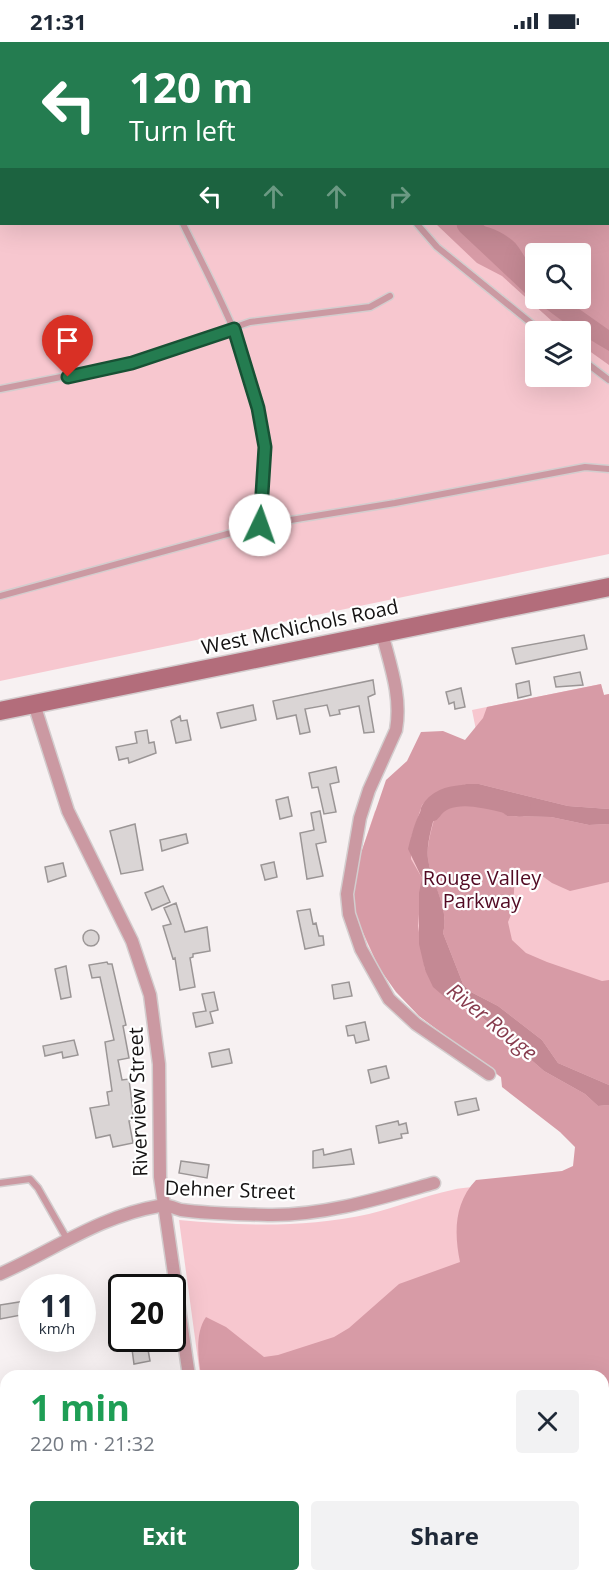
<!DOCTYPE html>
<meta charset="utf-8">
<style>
body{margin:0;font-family:"Open Sans",sans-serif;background:#f2f2f3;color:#1f2937;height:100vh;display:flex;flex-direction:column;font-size:22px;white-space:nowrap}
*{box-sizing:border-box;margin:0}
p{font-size:20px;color:#747a83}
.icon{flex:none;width:33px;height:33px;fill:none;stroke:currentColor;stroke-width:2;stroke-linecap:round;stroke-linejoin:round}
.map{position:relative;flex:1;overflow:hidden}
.details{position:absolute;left:0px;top:1328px;width:609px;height:212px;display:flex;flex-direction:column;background:#fff;border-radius:18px 18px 0 0;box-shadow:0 6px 24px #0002}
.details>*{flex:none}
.top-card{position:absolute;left:0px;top:0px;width:609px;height:183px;box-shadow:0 6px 24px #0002;background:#247c50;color:#fff;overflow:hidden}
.fabs{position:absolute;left:525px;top:201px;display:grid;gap:12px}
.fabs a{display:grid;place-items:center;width:66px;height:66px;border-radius:6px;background:#fff;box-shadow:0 6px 24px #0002;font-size:30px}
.speed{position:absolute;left:18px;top:1232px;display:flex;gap:12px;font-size:30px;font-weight:700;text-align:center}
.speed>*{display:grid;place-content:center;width:78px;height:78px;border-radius:50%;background:#fff;box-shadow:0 6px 24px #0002;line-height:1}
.speed small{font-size:15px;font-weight:400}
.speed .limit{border:3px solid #111;border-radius:9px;background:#fff;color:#111}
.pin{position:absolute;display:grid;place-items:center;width:51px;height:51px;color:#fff;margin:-62px -26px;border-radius:50% 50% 50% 0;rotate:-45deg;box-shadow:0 0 6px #0007}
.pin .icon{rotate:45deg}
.me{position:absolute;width:66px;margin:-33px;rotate:3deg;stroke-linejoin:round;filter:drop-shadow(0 0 4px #0008)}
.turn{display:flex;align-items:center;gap:21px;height:126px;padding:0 30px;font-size:27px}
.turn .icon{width:78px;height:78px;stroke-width:2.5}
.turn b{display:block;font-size:42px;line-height:51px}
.lanes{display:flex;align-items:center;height:57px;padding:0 30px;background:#0003;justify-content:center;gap:30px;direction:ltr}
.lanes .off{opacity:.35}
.round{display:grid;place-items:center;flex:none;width:63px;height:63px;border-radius:6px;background:#f2f2f3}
.summary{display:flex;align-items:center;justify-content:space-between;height:102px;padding:0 30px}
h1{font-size:36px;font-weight:700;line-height:45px;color:#1e9e55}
.primary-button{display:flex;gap:12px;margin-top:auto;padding:12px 30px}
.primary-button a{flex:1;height:69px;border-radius:6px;background:#247c50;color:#fff;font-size:24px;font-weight:700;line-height:69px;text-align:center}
.primary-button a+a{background:#f2f2f3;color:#1f2937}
.status{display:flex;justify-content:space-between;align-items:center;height:42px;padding:0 30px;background:#fff;direction:ltr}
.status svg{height:16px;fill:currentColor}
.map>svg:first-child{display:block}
</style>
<div class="status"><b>21:31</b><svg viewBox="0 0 49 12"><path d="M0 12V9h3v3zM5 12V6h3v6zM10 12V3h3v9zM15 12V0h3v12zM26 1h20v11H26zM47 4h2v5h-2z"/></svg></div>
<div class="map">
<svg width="609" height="1538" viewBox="0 0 609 1538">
<rect width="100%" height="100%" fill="#f7f1f2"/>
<!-- green -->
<path fill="#f7c7cf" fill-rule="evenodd" d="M0,0H609V512L0,639ZM2,2H608V182H2ZM536,212H580V256H536ZM536,290H580V334H536Z
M601,642L604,653L609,652V1538H230L229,1533H603V1334L200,1333L179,1178C245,1184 303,1186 369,1172C397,1165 424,1154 452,1148C480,1141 553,1146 574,1131C581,1126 587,1118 593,1112L511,1043L419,974L379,926L362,890L359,817L375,769L482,718L472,668Z"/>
<!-- forest -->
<path fill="#d79ba6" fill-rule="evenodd" d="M284,0H568L569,1L285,2Z
M608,99L609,103V323L581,303L580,290L563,289L502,234L477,221L436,182H608ZM536,212H580V256H536Z
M601,642L604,653L609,652V767L568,764L479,742H466L432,754L422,763L411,796V817L422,836L418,884L425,928L462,966L482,975L544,1029L585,1052L598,1064L609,1063V1538H230L229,1533H603V1334L201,1333C198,1315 195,1291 206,1275L226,1285L264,1315L278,1313L334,1295L349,1286L399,1242L460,1220C454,1191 454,1161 476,1138L562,1129L573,1124L575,1105L560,1090L502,1045L501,1035L419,974L396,950L379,926L353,868L354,841L359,817L386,738L407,719L421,690L443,689L465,698L483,676L487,665Z
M473,749L486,753L507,774L551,775L589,783L609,782V840L570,849L552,841L534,828L515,829L513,868L508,880L512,898L526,911L547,920L602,939L609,938V1043L558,1021L542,998L498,964L471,950L463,942L443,891C450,865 431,842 428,817C426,801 434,781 437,765L460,751Z"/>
<!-- water -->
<path fill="#c48994" d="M462,182C480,181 497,186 512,198C521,205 525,219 535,228L536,256L565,257L609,288V309C570,287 498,237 480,193L469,189Z
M466,742H479L568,764L609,767V782L589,783L551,775L507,774C498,768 496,758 487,753C470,744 449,754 437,765C433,781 426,801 428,817C431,841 450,865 443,891L463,942L471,950L498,964L542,998L558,1021L609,1043V1063L598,1064L585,1052L544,1029L482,975L447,957L433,945L425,928L419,902V851L422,836L408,807C418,768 423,751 466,742Z"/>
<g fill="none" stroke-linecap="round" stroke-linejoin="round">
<!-- river -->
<path stroke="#c48994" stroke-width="21" d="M467,182L536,247
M431,769C448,742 494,758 520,764"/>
</g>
<!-- building -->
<path fill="#dad5d5" stroke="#9b9696" stroke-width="1.5" d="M584,593L587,607L516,622L512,606Z
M580,630L583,643L556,645L554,635Z
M373,638L375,652L368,655L374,690L364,691L359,664L339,668L340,672L330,674L327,663L305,667L310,690L300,692L296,673L277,677L273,659Z
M529,639L531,653L518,656L516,642Z
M461,646L465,665L455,667L454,660L449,662L446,650Z
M253,663L256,678L221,686L217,671Z
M180,674L181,679L187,678L191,698L176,701L171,679Z
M147,688L149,701L154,700L156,711L129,721L128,716L119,718L116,705L137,701L135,690Z
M336,725L339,740L330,742L336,770L324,772L318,745L312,746L309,731Z
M288,755L292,774L280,777L276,758Z
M320,769L326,800L316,802L323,834L307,837L300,791L314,788L311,771Z
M135,782L143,828L121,832L110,789Z
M186,792L188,801L162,809L160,798Z
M274,820L277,835L265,838L261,823Z
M63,821L66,834L48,840L45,825Z
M163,844L170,860L152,868L145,851Z
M176,861L185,890L207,885L210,909L193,912V915L190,916L195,945L180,948L175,916L173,917L163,884L171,882L164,866Z
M310,867L313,882L316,881L319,894H323L324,903L305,907L297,869Z
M83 896a8 8 0 1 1 16 0a8 8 0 1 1-16 0Z
M107,920L108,922H112L126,983L123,984L129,1016L118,1018L122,1038L129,1037L133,1070L132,1078L129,1079L133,1101L113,1105L110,1093L96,1096L90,1066L109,1063L107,1050L112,1049L105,1000L114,998L100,935L92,936L89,923Z
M66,924L71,955L61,957L55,927Z
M349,940L352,954L334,957L332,943Z
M214,950L218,968L210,970L213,981L196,985L193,971L206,969L202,952Z
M365,980L369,998L356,1001L354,993L348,994L346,984Z
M74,998L78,1013L63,1016L62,1010L45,1014L43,1004Z
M229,1007L232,1021L212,1025L209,1011Z
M386,1024L389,1036L371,1041L368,1028Z
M476,1056L479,1068L458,1073L455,1060Z
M398,1079L399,1083L406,1081L408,1091L401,1092L402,1096L379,1101L376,1084Z
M323,1107L324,1113L351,1107L354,1122L313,1126V1109Z
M181,1119L209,1123L207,1136L179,1131Z
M32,1258V1271L0,1277V1263Z
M146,1296L150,1319L134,1322L132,1307L125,1308L123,1298Z"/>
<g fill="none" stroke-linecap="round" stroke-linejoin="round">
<defs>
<path id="lane" d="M264,0L265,2
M22,2L23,0
M158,2V0
M0,29L2,28
M0,123H2
M183,182C217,252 259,324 265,405C267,430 262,457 260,483
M417,182L437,205L542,290
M580,316L609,338
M0,347L132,321L250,280L370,265L390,254
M0,554L260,483L395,461L585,425L609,427
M0,1141L30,1137L38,1146L67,1197
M0,1476V1479"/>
<path id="street" d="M382,591C390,623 402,654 396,688L369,748L360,776L347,852L349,872L361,907L389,957L416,982L489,1032
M34,662L68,769L132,899L150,953L159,1022L160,1135L189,1334
M0,1232C54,1208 100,1174 159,1164C167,1162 174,1166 181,1168C210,1172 240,1172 268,1173C324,1174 381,1156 434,1141
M0,1444L6,1443"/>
<path id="secondary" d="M0,669L609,545"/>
</defs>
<!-- lane casing -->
<use href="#lane" stroke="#d3cdce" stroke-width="9"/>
<!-- street casing -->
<use href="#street" stroke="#d3cdce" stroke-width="15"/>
<!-- secondary casing -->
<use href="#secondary" stroke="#d3cdce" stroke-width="21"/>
<!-- lane -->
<use href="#lane" stroke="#cb99a2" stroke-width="6"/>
<!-- street -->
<use href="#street" stroke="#cb99a2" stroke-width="12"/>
<!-- secondary -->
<use href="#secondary" stroke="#b36d7b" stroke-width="18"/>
</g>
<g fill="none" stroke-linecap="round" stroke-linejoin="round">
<defs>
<path id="route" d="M68,335L132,321L234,287L258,366L265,405L260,483"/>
</defs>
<!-- route casing -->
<use href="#route" stroke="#175134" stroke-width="15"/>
<!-- route -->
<use href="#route" stroke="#247c50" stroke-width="10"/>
</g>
<g text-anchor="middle" stroke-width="4.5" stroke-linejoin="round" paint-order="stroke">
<!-- street labels -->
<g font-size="20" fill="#141212" stroke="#fff">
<text transform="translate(300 585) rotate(-12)" y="7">West McNichols Road</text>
<text transform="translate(138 1060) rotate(-92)" y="7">Riverview Street</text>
<text transform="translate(230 1148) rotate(2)" y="7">Dehner Street</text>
</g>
<!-- park labels -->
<g font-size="20" fill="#520a23" stroke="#fff">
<text x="482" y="843">Rouge Valley<tspan x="482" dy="23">Parkway</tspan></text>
</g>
<!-- water labels -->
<g font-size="21" font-style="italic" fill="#873c4e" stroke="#fff">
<text transform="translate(492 980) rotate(39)" y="7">River Rouge</text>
</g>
</g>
</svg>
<div class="fabs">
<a><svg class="icon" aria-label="search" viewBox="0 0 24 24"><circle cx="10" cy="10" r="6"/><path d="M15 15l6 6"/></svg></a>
<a><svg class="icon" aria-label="layers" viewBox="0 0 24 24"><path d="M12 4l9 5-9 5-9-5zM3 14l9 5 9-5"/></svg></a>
</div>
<div class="speed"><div>11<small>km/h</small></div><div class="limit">20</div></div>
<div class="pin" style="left:68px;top:335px;background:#d93025"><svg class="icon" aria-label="arrive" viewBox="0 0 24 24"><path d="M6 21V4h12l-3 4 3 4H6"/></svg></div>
<svg class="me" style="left:260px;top:483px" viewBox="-20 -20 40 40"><circle r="19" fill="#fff"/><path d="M0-13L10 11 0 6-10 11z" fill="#247c50"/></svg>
<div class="top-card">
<div class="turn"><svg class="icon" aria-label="left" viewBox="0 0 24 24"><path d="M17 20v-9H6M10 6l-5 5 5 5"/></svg><div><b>120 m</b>Turn left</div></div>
<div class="lanes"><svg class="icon" aria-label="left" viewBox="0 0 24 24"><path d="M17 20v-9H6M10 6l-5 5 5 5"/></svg><svg class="icon off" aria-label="ahead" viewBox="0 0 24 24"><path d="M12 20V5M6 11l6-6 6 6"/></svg><svg class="icon off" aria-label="ahead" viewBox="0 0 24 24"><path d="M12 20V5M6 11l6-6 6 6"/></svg><svg class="icon off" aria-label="right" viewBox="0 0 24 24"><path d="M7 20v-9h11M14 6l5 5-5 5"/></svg></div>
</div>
<section class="details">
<div class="summary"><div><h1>1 min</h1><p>220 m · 21:32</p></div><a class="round"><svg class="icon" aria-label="close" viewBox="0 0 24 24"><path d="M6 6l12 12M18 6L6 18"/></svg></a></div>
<div class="primary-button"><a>Exit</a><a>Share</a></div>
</section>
</div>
